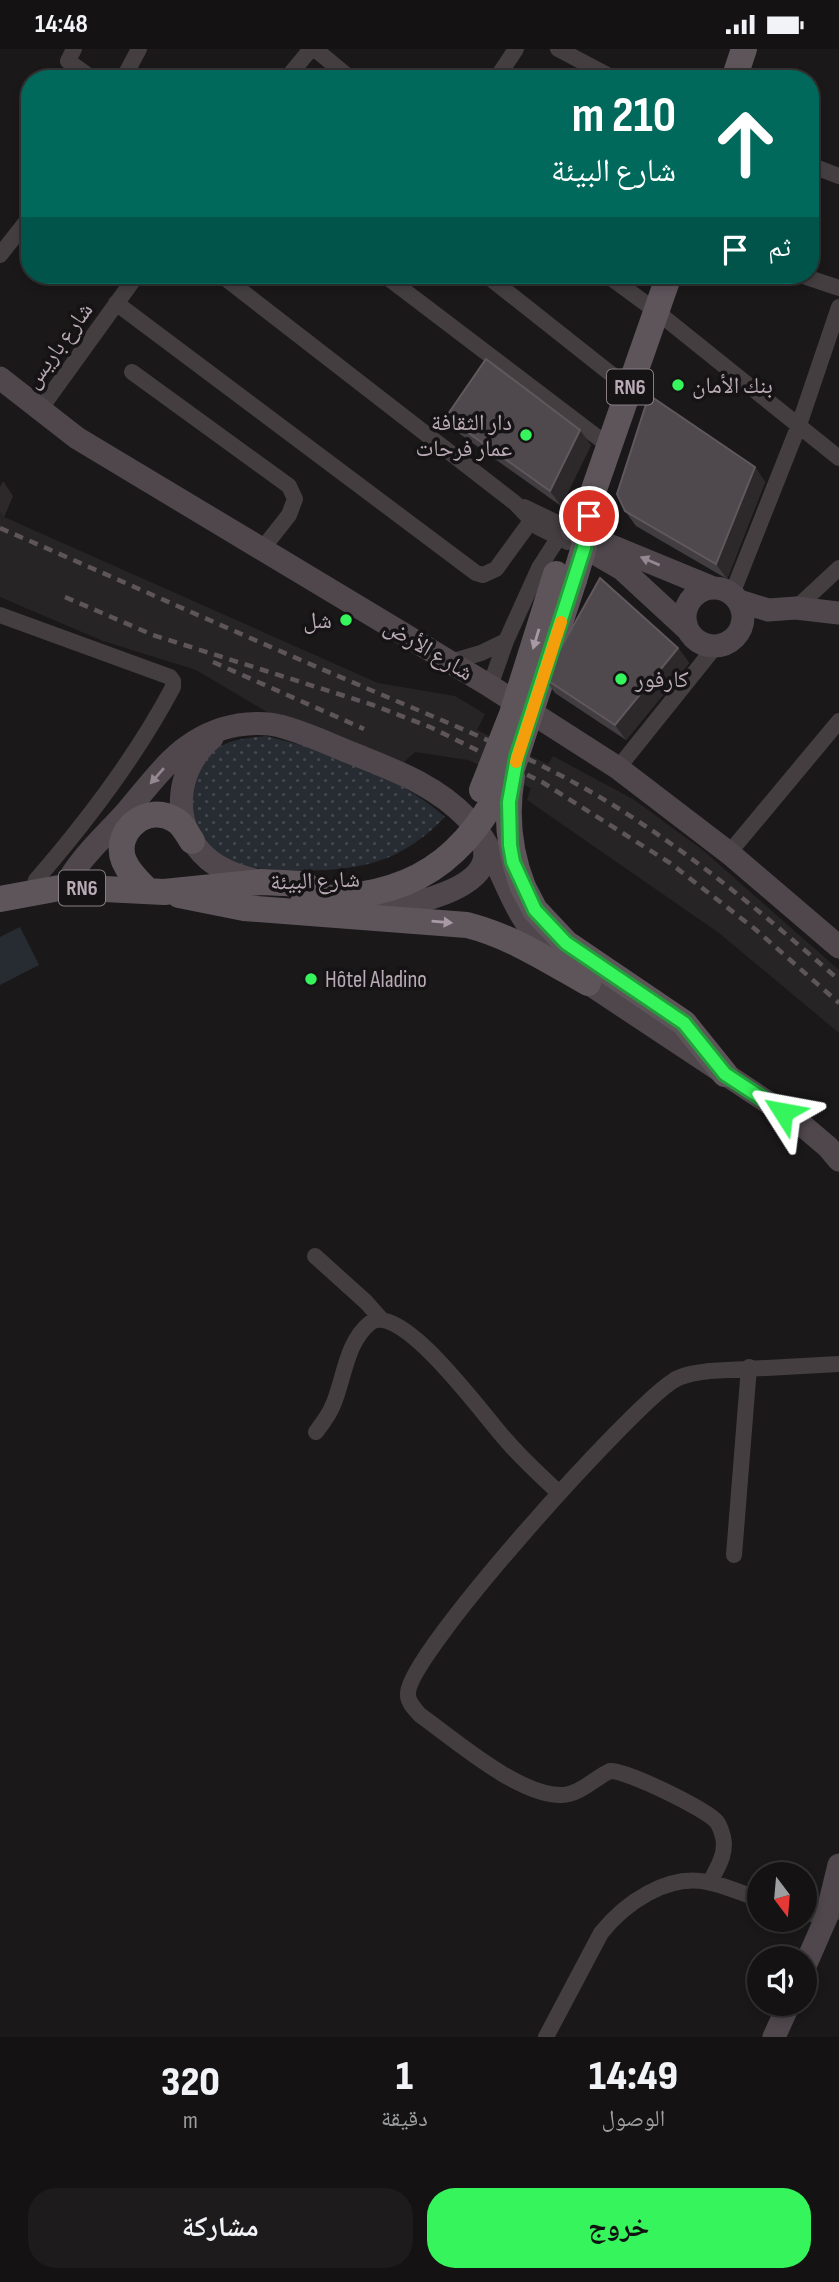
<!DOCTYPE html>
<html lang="ar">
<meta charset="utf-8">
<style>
body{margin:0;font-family:"Sofia Sans Condensed","Noto Naskh Arabic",sans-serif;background:#1d1b1c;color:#f1f3f6;direction:rtl;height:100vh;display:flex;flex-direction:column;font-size:26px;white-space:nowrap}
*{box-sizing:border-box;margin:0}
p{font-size:23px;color:#9d9ea0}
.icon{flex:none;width:38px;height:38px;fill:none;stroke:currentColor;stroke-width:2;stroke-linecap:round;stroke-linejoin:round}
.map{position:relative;height:1988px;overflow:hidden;direction:ltr}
.details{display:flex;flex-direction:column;background:#141213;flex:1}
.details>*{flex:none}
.top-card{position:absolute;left:21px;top:21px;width:798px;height:214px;border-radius:28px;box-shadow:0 4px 10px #0003,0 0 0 2px #333233;direction:rtl;background:#00695c;color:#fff;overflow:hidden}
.needle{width:46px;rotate:164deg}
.controls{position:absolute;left:747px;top:1813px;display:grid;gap:14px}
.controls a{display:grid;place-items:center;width:70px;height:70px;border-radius:50%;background:#141213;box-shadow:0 4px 10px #0003,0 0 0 2px #333233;font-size:35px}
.pin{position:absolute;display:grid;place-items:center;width:60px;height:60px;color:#fff;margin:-30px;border:4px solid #fff;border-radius:50%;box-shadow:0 2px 7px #0007}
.me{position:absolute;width:77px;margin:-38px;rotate:304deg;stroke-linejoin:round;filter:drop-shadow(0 0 5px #0008)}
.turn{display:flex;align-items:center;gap:24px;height:147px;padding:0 28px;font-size:32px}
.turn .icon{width:91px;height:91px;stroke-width:2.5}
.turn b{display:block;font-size:49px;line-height:60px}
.then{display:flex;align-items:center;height:66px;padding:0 28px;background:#0003;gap:14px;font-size:26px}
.eta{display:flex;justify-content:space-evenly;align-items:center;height:119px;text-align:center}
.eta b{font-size:42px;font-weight:800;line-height:49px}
.primary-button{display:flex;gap:14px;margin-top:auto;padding:14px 28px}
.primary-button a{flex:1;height:80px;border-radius:28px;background:#36f45b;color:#111;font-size:28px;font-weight:800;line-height:80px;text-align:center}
.primary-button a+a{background:#1d1b1c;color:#f1f3f6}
.status{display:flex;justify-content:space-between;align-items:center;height:49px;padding:0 35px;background:#141213;direction:ltr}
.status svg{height:19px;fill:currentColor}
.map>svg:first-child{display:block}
</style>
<div class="status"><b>14:48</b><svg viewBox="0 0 49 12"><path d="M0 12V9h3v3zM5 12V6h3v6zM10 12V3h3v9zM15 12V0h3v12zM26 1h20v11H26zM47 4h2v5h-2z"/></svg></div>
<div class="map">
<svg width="839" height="1988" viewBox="0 0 839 1988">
<defs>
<pattern id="park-dots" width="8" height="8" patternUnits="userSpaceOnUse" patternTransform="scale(1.75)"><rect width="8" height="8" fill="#272b32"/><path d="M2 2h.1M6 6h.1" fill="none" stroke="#44474d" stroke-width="1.8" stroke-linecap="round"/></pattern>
</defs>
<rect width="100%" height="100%" fill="#1a1819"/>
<!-- built -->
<path fill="#272425" d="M0,442L13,447L4,468L378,634L455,647L485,665L477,681L548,715L553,707L633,750L704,802L839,921V984L719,884L527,751L531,739L468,711L415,703L402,715L277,669L196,621L103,592L0,548Z"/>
<!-- park -->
<path fill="url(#park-dots)" d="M266,687C329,702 396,725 445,768C396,819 350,823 283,821C263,820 243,820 226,810C187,788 179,730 215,701C230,690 248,689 266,687Z"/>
<!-- pitch -->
<path fill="#272b32" d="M20,878L39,916L0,936V888Z"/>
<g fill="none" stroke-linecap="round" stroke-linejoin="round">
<!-- street -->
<path stroke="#443e41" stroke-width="16" d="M74,0L68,12L93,30
M315,0L351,30
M558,0L615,30
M123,30L139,0
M286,30L311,0
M496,30L516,0
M810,116L839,127
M0,206L30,168
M221,226L515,454L538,478L568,493
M384,226L609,397
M486,226L630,340
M607,226L656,262L839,409
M800,226L839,239
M116,254L476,524L483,526L496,520L531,472
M132,323L289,437L295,450L289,466L263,499
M41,359L137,226
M524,458L572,481
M732,545L799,376L839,258
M796,559L839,519
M0,566L170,628L173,632V638C136,708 88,771 36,831L33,842
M450,613L481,604L506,592
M490,637L506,592L539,519L562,483
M618,719L715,598
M729,804L839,672
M315,1207L366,1253L382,1271
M316,1383C322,1375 329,1366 333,1356C344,1331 346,1293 370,1274C401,1250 487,1371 506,1391C522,1410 541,1427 559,1444
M734,1506L749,1318
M710,1833C717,1819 727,1805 723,1788C722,1784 719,1776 717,1773C706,1760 626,1721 610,1722C595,1729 579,1746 562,1746C519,1747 455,1691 420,1666C415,1660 407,1653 408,1644C409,1604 632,1357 673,1332C683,1325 697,1324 709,1322L839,1315
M805,1863L826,1869L834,1864
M546,1988L601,1884C625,1854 667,1825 707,1833C725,1836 742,1845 760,1850"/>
<!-- secondary -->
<path stroke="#4f474c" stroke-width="23" d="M0,329L77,389L490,637L618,719L729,804L839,898
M572,481L713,539
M584,498L622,520L687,580
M685 568a29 29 0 1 1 58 0a29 29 0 1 1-58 0Z
M739,552L768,561L796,559L839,564
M212,689C175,720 169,776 208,810C222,822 240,827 258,832
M65,838C77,811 108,784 128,761C161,722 185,685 238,676C252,674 266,673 280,677C307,684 333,697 359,707C399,723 438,738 468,770C494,797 503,836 522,867C538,895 563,914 588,934L802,1076L828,1098L839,1111
M366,862C396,859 474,846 484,812C486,805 484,797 483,790
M805,1917L826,1869L839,1816
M774,1988L789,1955"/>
<!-- primary -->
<path stroke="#5e555b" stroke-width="26" d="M734,30L744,0
M574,531L584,498L591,449L669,226
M523,838L535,861L566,894L684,974L725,1025
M148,842C139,833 129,824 124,812C112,782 148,753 175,771C183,775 187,785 192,792
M179,846L244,859L467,876C511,887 549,912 588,934
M0,850L65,838L164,843L261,833L305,835"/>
<!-- rail -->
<path stroke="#5e555b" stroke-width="4.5" stroke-dasharray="9 7" stroke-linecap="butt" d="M0,479C120,531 239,585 359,636C445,673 533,707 613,756C695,807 767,868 839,931
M65,548L153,586L373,656L430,678L542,733L670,814L755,880L839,954
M213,613L364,680"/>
<!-- primary-bridge -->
<path stroke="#5e555b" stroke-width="26" d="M512,727C505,766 509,802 523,838
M482,741L512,665L556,525
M304,849C414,851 465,813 513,717L574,531"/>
</g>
<!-- wall -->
<path fill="#423d40" d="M446,368L591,396L561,457L457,383Z
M755,418L765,433L727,530L636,477L625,462Z
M678,599L689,614L626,691L555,644L544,629Z"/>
<!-- shaded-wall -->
<path fill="#2d292b" d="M580,381L591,396L561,457L550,442Z
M755,418L765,433L727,530L716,515Z
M3,432L13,447L4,468L0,462V438Z
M678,599L689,614L626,691L615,676Z"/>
<!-- building -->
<path fill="#4f494d" stroke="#60585d" stroke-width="2" d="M486,310L580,381L550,442L446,368Z
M649,346L755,418L716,515L625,462L617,445Z
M600,529L678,599L615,676L544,629Z"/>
<!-- one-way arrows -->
<defs><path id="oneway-solid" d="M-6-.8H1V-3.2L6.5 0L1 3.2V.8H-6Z" transform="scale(1.75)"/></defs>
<g fill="#958791">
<use href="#oneway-solid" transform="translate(650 512) rotate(-157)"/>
<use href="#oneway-solid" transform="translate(157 727) rotate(131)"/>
</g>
<g fill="#a899a4">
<use href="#oneway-solid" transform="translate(536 590) rotate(107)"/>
<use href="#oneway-solid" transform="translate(442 873) rotate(5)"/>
</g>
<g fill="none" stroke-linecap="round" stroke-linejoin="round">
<defs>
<path id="route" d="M589,467L584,499L517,708L509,753L510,796L513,813L535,861L566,894L684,974L725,1025L783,1063"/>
</defs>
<!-- route casing -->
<use href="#route" stroke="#239f3b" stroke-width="18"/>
<!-- route -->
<use href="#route" stroke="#36f45b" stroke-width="12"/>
<!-- slow -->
<path stroke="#f59e0b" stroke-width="12" d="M516,713L561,573"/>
</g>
<!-- markers -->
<g fill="#36f45b" stroke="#151314" stroke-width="2.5">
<circle cx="678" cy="336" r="7"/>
<circle cx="526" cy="386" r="7"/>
<circle cx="346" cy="571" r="7"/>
<circle cx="621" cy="630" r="7"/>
<circle cx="311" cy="930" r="7"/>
</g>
<g text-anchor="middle" stroke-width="7" stroke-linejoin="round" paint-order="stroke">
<!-- shield labels -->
<g fill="#151314" stroke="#887d85" stroke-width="2">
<rect x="607" y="320.5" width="46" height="35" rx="5"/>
<rect x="59" y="821.5" width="46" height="35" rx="5"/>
</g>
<g font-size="21" font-weight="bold" fill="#baaab6">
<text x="630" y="345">RN6</text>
<text x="82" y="846">RN6</text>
</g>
<!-- street labels -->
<g font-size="23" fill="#baaab6" stroke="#151314">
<text transform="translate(58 296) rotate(-54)" y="8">شارع باريس</text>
<text transform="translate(429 600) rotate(31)" y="8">شارع الأرض</text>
<text transform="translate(315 831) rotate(-2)" y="8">شارع البيئة</text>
</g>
<!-- poi labels -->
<g font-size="23" fill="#baaab6" stroke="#151314" text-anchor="start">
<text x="692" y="344">بنك الأمان</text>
<text x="512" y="381" text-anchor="end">دار الثقافة<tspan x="512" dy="26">عمار فرحات</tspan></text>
<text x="332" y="579" text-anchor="end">شل</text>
<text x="635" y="638">كارفور</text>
<text x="325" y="938">Hôtel Aladino</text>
</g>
</g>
</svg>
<div class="controls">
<a><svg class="needle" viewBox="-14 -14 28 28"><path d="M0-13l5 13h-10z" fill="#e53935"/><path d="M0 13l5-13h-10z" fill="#9d9ea0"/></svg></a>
<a><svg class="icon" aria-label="sound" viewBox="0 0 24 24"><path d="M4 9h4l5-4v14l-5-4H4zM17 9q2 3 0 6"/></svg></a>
</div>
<div class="pin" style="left:589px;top:467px;background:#d93025"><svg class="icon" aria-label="arrive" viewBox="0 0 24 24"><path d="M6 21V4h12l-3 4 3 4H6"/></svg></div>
<svg class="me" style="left:783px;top:1063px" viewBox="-20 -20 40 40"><path d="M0-17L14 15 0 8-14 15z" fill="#36f45b" stroke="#fff" stroke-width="4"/></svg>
<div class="top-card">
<div class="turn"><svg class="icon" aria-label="ahead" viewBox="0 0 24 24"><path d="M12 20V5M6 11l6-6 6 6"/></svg><div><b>210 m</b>شارع البيئة</div></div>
<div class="then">ثم<svg class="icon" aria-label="arrive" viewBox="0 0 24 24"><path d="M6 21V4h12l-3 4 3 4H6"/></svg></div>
</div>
</div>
<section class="details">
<div class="eta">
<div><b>14:49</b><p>الوصول</p></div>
<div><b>1</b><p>دقيقة</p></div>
<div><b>320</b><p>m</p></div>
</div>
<div class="primary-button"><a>خروج</a><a>مشاركة</a></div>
</section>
